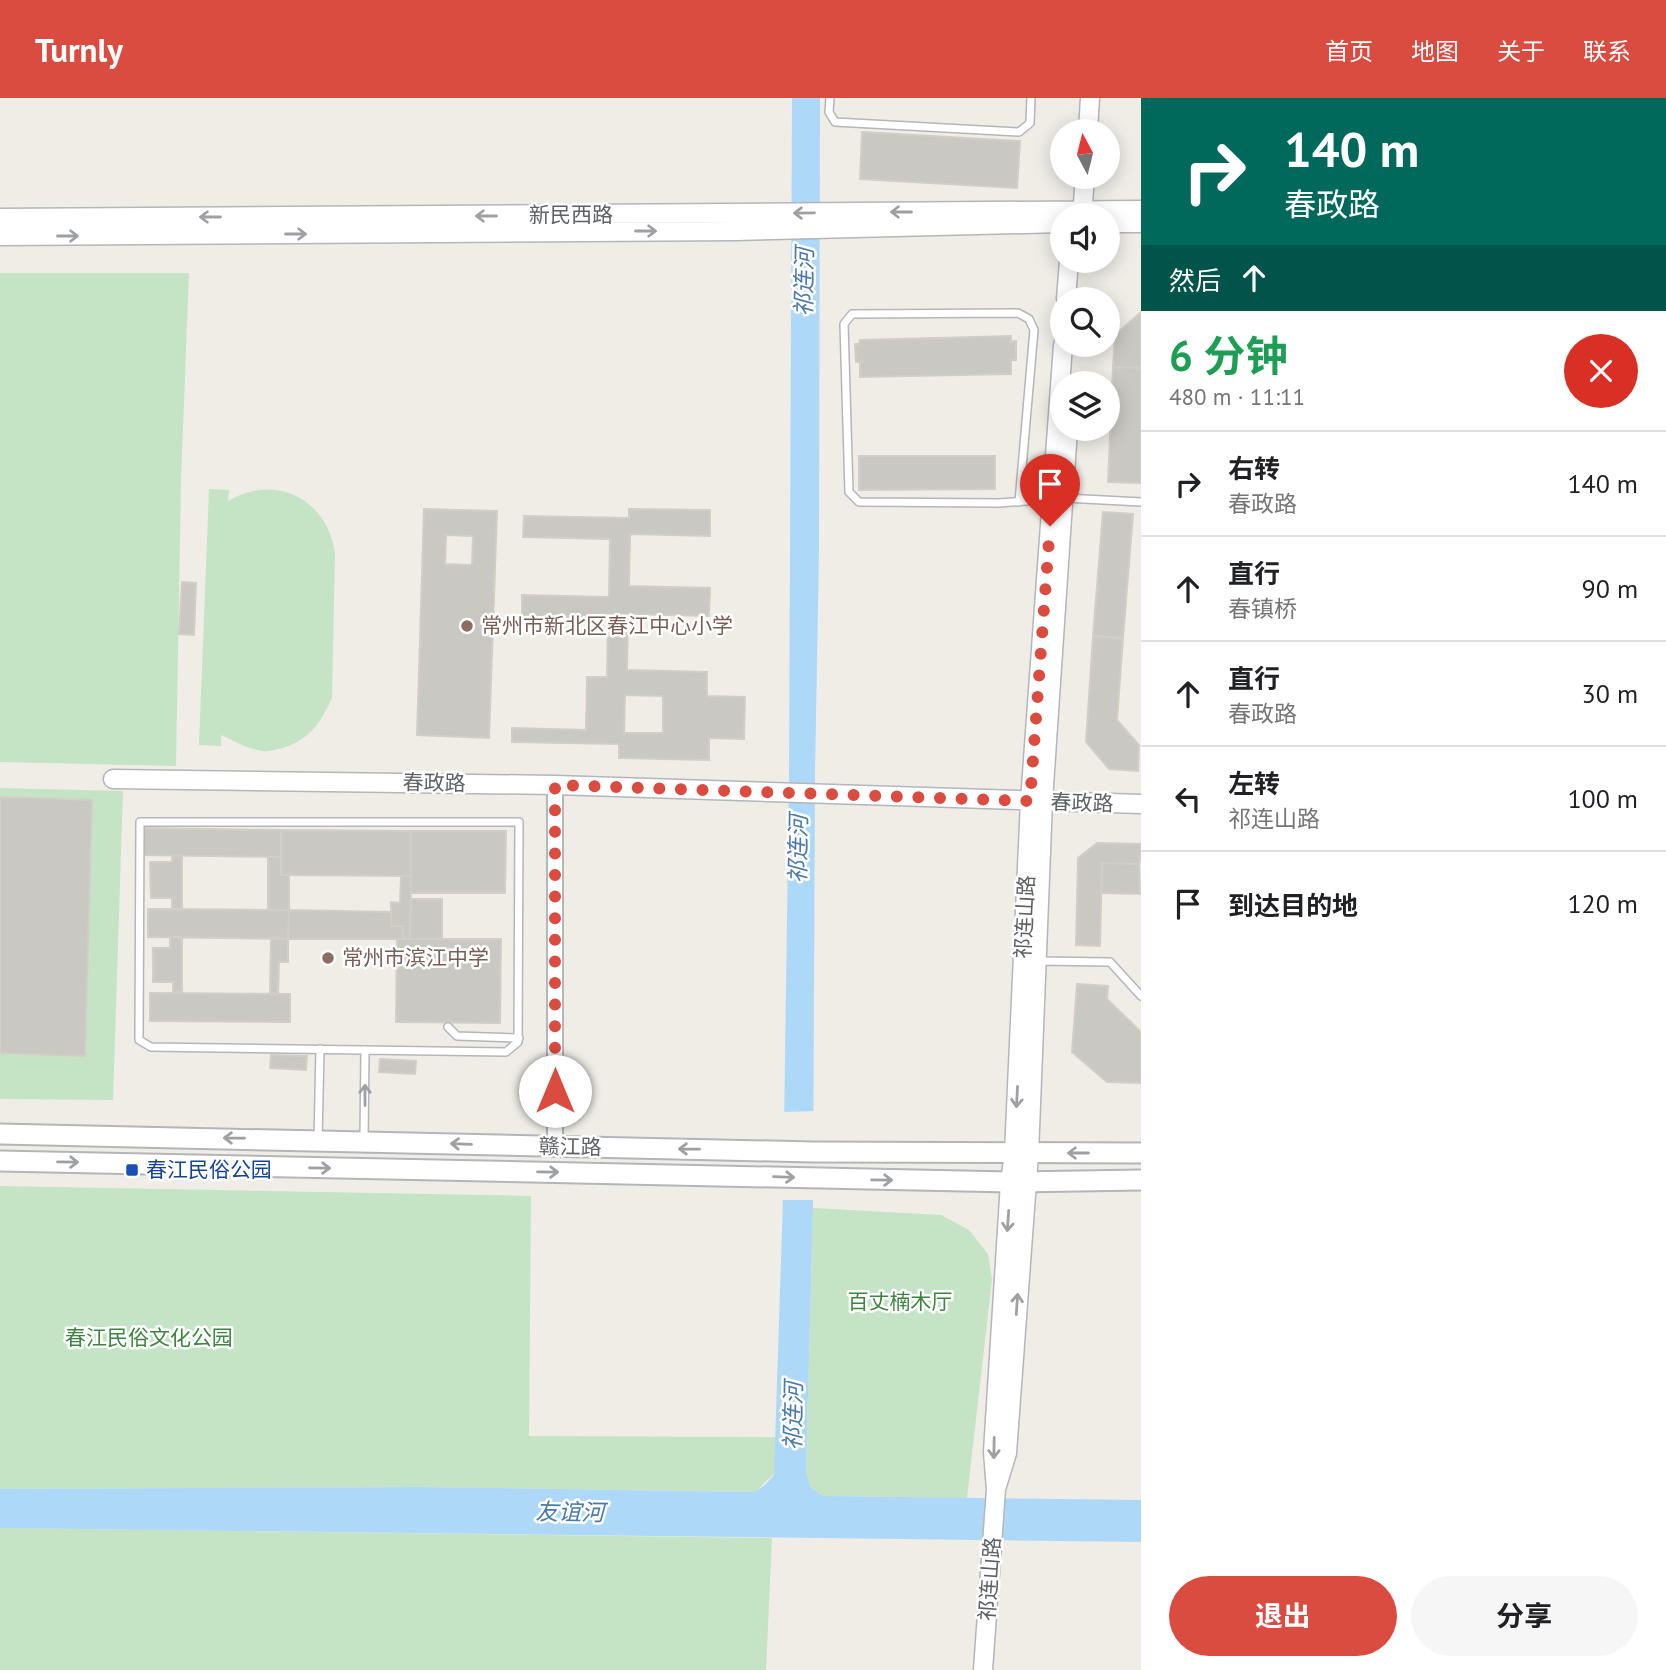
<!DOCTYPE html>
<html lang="zh">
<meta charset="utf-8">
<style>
body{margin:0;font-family:"PT Sans","Noto Sans SC",sans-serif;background:#f6f6f6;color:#202124;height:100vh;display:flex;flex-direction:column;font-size:26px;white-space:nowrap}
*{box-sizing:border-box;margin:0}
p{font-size:23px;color:#757577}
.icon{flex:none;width:38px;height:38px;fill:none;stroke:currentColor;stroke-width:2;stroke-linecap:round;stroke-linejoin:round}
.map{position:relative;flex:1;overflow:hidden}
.drawer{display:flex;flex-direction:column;background:#fff;width:525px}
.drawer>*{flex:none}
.hud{background:#00695c;color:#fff;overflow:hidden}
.needle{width:46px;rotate:353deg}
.controls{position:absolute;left:1050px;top:21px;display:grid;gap:14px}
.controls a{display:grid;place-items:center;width:70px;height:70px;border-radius:50%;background:#fff;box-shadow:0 4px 18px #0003;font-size:35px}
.pin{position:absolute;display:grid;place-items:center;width:60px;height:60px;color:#fff;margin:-72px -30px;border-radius:50% 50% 50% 0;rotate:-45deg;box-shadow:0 0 7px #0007}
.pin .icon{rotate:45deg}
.me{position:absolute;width:77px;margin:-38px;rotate:0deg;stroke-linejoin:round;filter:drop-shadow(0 0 5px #0008)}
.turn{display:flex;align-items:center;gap:24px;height:147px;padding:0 28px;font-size:32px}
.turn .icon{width:91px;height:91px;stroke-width:2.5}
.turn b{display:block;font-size:49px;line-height:60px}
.then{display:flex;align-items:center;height:66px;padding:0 28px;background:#0003;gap:14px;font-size:26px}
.round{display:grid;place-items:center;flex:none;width:74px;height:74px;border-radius:37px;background:#f6f6f6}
.headline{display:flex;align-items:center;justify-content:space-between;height:119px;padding:0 28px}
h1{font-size:42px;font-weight:700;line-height:52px;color:#1e9e55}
.button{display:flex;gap:14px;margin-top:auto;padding:14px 28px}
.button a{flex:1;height:80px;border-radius:42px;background:#da4b40;color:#fff;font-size:28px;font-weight:700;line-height:80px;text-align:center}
.button a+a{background:#f6f6f6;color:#202124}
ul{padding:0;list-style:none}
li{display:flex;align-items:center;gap:21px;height:105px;padding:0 28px;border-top:2px solid #e0e0e0}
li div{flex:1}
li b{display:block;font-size:26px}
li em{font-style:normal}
header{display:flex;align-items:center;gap:42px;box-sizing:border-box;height:98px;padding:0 35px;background:#da4b40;color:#fff}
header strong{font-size:33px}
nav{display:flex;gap:38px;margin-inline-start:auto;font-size:24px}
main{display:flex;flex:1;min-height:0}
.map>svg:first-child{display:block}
</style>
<header>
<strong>Turnly</strong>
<nav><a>首页</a><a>地图</a><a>关于</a><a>联系</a></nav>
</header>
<main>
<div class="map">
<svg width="1141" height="1572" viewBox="0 0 1141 1572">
<rect width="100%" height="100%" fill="#efede6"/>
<!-- green -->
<path fill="#c5e4c5" d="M0,175H189L181,382L176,668L0,664Z
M209,391L229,392L228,403C276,375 327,401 335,455L332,600C321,625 307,645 278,651C273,652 268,654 262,653C248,651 234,643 221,637V648L199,647Z
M0,690L123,693L113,1002L0,1001Z
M0,1088L531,1098L529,1338L777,1339L774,1376L755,1394L419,1389L0,1391Z
M813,1110L941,1117L969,1132L988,1156L992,1181L967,1400L823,1398L811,1390L806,1375Z
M0,1430L772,1440L766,1572H0Z"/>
<!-- water -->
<path fill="#add8f8" d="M792,0H820L819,453L815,676L813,1110L806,1375L811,1390L823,1398L1141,1402V1444L0,1430V1391L419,1389L754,1394L765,1387L774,1377L783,1100L789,681Z"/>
<!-- pier -->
<path fill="#efede6" d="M817,1013L816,1102H780L781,1014Z"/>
<!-- building -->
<path fill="#cac8c3" stroke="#d3cec5" stroke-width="2" fill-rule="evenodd" d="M862,34L1020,43L1017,90L860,81Z
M1141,214V270L1113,269L1115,237Z
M1011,238V244L1016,243V262H1011V276L860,279V264H856L855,246H859L860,242Z
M1113,269L1141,270V385L1108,384Z
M859,358H995V391L859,392Z
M424,411L497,413L489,640L417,637ZM446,437L473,438L472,467L445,466Z
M629,411L710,412V438L630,436L629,488L710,490L709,518L628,516L627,572L707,574V598L745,599L744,641L709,640V662L619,660V646L512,644V630L586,632L587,579H607L608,520L522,518V497L609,499L610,441L523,439L524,418L629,420ZM625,597L663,598V635H624Z
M1103,414L1133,416L1123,540L1093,538Z
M182,484L196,485L194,537L179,536Z
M1093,538L1123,540L1117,622L1139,647L1138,673L1109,671L1086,644Z
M0,699L92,702L85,958L0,955Z
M144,730L281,732V759L144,757Z
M281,732L411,733V778L281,777Z
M411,733H506L505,795H411Z
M1097,745L1141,746V758L1139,766L1102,765L1100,848L1076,847L1078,760Z
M172,757H182V811H172V800H151L150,764H172Z
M1139,757L1140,796L1101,795L1102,765L1139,766Z
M268,759H281V777H289V812H268Z
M401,778H411L410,841H403V828H391V804L400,805Z
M411,801H442V841H410Z
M148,811L289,812L288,841L148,839Z
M289,812L391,814V828H403V841H288Z
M170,839H182V894H173V884H153V850H170Z
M271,840L288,841V864H279L278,896L270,895Z
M397,841H501L500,925L396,924Z
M1077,886L1108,888L1107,901L1141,934V985L1107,984L1072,954Z
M150,895L290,896V924L150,923Z
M271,957L307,958L306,972L270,970Z
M380,961L416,963L415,976L379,974Z"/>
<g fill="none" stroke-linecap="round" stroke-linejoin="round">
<defs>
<path id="service" d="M830,0L829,14L835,24L1019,34L1030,25L1031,0
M1065,400L1141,404
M1019,404L1034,232L1029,221L1018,215L852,216L844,226L849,394L859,404L999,405L1053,401
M140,724H519L518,944L506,954L151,949L139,942Z
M1037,863L1110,864L1141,898
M448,929L457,938L519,940
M318,1042L320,951
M364,1042L365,952"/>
<path id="minor" d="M555,1049V687"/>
<path id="tertiary" d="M1088,33L1090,0
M1082,117L1085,79
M0,120L1141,112
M1108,125H1141
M0,138L736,133L1062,125
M1066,201L1069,163
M1063,247L1030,703L1014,1055L1010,1084L993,1354L996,1391L1007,1355L1029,1056L1043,703L1068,331
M113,681L555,687L1141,706
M983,1572L996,1391"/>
<path id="secondary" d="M0,1036L813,1054L1141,1055
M0,1063L1010,1084L1141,1082"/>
</defs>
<!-- service casing -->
<use href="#service" stroke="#b3b6ba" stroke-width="10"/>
<!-- minor casing -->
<use href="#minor" stroke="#b3b6ba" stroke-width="18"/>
<!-- tertiary casing -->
<use href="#tertiary" stroke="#b3b6ba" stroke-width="21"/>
<!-- secondary casing -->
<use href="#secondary" stroke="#b2b5b9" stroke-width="23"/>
<!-- service -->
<use href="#service" stroke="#fff" stroke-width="7"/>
<!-- minor -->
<use href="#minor" stroke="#fff" stroke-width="14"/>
<!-- tertiary -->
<use href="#tertiary" stroke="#fff" stroke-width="18"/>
<!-- secondary -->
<use href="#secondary" stroke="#fff" stroke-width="19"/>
</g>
<!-- one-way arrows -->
<defs><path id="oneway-shaft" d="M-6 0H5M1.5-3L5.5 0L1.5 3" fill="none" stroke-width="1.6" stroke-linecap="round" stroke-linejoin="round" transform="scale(1.75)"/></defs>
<g stroke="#9ea0a3">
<use href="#oneway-shaft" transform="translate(901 114) rotate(180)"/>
<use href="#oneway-shaft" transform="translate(804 115) rotate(179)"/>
<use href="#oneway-shaft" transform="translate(486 118) rotate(180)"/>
<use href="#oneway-shaft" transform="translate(210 119) rotate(180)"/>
<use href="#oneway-shaft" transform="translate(646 133)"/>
<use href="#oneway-shaft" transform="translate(296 136)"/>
<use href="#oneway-shaft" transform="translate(68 138)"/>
<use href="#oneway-shaft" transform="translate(365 997) rotate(-90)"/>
<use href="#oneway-shaft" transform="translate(1017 999) rotate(93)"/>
<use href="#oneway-shaft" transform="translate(234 1040) rotate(-179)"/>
<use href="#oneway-shaft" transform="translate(461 1046) rotate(-178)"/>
<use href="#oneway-shaft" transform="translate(689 1051) rotate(-179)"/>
<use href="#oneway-shaft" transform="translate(1078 1055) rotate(180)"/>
<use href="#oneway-shaft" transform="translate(68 1064) rotate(1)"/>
<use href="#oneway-shaft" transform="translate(320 1070) rotate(1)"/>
<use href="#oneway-shaft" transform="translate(548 1074) rotate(1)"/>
<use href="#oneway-shaft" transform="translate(784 1079) rotate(2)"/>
<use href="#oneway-shaft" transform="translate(882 1082) rotate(1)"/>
<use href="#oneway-shaft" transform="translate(1008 1123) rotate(94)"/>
<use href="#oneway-shaft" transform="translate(1017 1206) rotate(-86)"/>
<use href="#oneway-shaft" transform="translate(994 1350) rotate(91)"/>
</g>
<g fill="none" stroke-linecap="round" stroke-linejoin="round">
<!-- route -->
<path stroke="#da4b40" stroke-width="12" stroke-dasharray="0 21.6" d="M555,993V687L1030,703L1050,428"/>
</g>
<!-- markers -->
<g fill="#8d6e63" stroke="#fff" stroke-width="2.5">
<circle cx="467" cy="528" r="7"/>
<circle cx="328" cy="860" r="7"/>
</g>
<rect fill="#1a4fb4" stroke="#fff" stroke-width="2.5" x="125" y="1065" width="14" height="14" rx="3.5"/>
<g text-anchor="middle" stroke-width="5" stroke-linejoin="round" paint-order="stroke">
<!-- street labels -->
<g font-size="21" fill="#5e6165" stroke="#fff">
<text x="571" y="124">新民西路</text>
<text transform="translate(434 685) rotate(1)" y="7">春政路</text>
<text transform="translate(1082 705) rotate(2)" y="7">春政路</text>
<text transform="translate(1025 819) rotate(-87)" y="7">祁连山路</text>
<text transform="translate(570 1049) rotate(1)" y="7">赣江路</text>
<text transform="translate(990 1481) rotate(-86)" y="7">祁连山路</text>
</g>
<!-- education labels -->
<g font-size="21" fill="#785e54" stroke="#fff" text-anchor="start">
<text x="481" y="535">常州市新北区春江中心小学</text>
<text x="342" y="867">常州市滨江中学</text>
</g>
<!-- transit labels -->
<g font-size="21" fill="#164399" stroke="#fff" text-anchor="start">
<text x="146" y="1079">春江民俗公园</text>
</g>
<!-- park labels -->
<g font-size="21" fill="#3e8440" stroke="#fff">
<text x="900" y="1211">百丈楠木厅</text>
<text x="149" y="1247">春江民俗文化公园</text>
</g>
<!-- water labels -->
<g font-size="23" font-style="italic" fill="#4b79a9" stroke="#fff">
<text transform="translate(804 184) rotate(-89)" y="8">祁连河</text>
<text transform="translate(798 751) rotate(-89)" y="8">祁连河</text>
<text transform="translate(793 1318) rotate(-89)" y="8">祁连河</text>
<text transform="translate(570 1414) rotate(1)" y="8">友谊河</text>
</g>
</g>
</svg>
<div class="controls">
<a><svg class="needle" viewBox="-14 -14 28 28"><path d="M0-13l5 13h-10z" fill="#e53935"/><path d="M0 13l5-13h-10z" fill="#757577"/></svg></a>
<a><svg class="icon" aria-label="sound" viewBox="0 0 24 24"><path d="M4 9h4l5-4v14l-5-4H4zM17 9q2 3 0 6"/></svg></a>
<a><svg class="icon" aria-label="search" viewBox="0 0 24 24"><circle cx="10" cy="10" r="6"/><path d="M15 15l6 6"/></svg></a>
<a><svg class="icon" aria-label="layers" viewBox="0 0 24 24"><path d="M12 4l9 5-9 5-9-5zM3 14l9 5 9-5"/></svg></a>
</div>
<div class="pin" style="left:1050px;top:428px;background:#d93025"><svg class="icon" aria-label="arrive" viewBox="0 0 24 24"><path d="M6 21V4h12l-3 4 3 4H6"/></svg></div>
<svg class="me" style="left:555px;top:993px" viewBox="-20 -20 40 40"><circle r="19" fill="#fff"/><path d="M0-13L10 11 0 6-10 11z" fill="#da4b40"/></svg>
</div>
<section class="drawer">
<div class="hud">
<div class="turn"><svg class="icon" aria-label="right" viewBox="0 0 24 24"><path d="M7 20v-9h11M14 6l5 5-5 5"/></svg><div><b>140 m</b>春政路</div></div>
<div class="then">然后<svg class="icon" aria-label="ahead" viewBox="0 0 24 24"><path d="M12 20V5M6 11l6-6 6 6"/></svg></div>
</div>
<div class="headline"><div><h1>6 分钟</h1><p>480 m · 11:11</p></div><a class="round" style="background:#d93025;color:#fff"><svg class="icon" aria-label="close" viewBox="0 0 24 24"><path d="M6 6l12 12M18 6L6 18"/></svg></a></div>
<ul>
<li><svg class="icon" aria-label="right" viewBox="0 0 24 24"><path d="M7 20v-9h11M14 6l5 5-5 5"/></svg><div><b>右转</b><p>春政路</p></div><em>140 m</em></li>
<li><svg class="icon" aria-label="ahead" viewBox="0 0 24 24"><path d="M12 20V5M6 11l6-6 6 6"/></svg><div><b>直行</b><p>春镇桥</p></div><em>90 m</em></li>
<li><svg class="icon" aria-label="ahead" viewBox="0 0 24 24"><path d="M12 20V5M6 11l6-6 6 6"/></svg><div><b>直行</b><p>春政路</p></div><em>30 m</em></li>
<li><svg class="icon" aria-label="left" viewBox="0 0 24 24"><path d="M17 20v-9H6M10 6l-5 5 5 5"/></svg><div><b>左转</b><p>祁连山路</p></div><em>100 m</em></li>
<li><svg class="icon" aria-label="arrive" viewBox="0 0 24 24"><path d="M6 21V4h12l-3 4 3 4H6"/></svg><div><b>到达目的地</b></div><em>120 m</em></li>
</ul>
<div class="button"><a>退出</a><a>分享</a></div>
</section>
</main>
